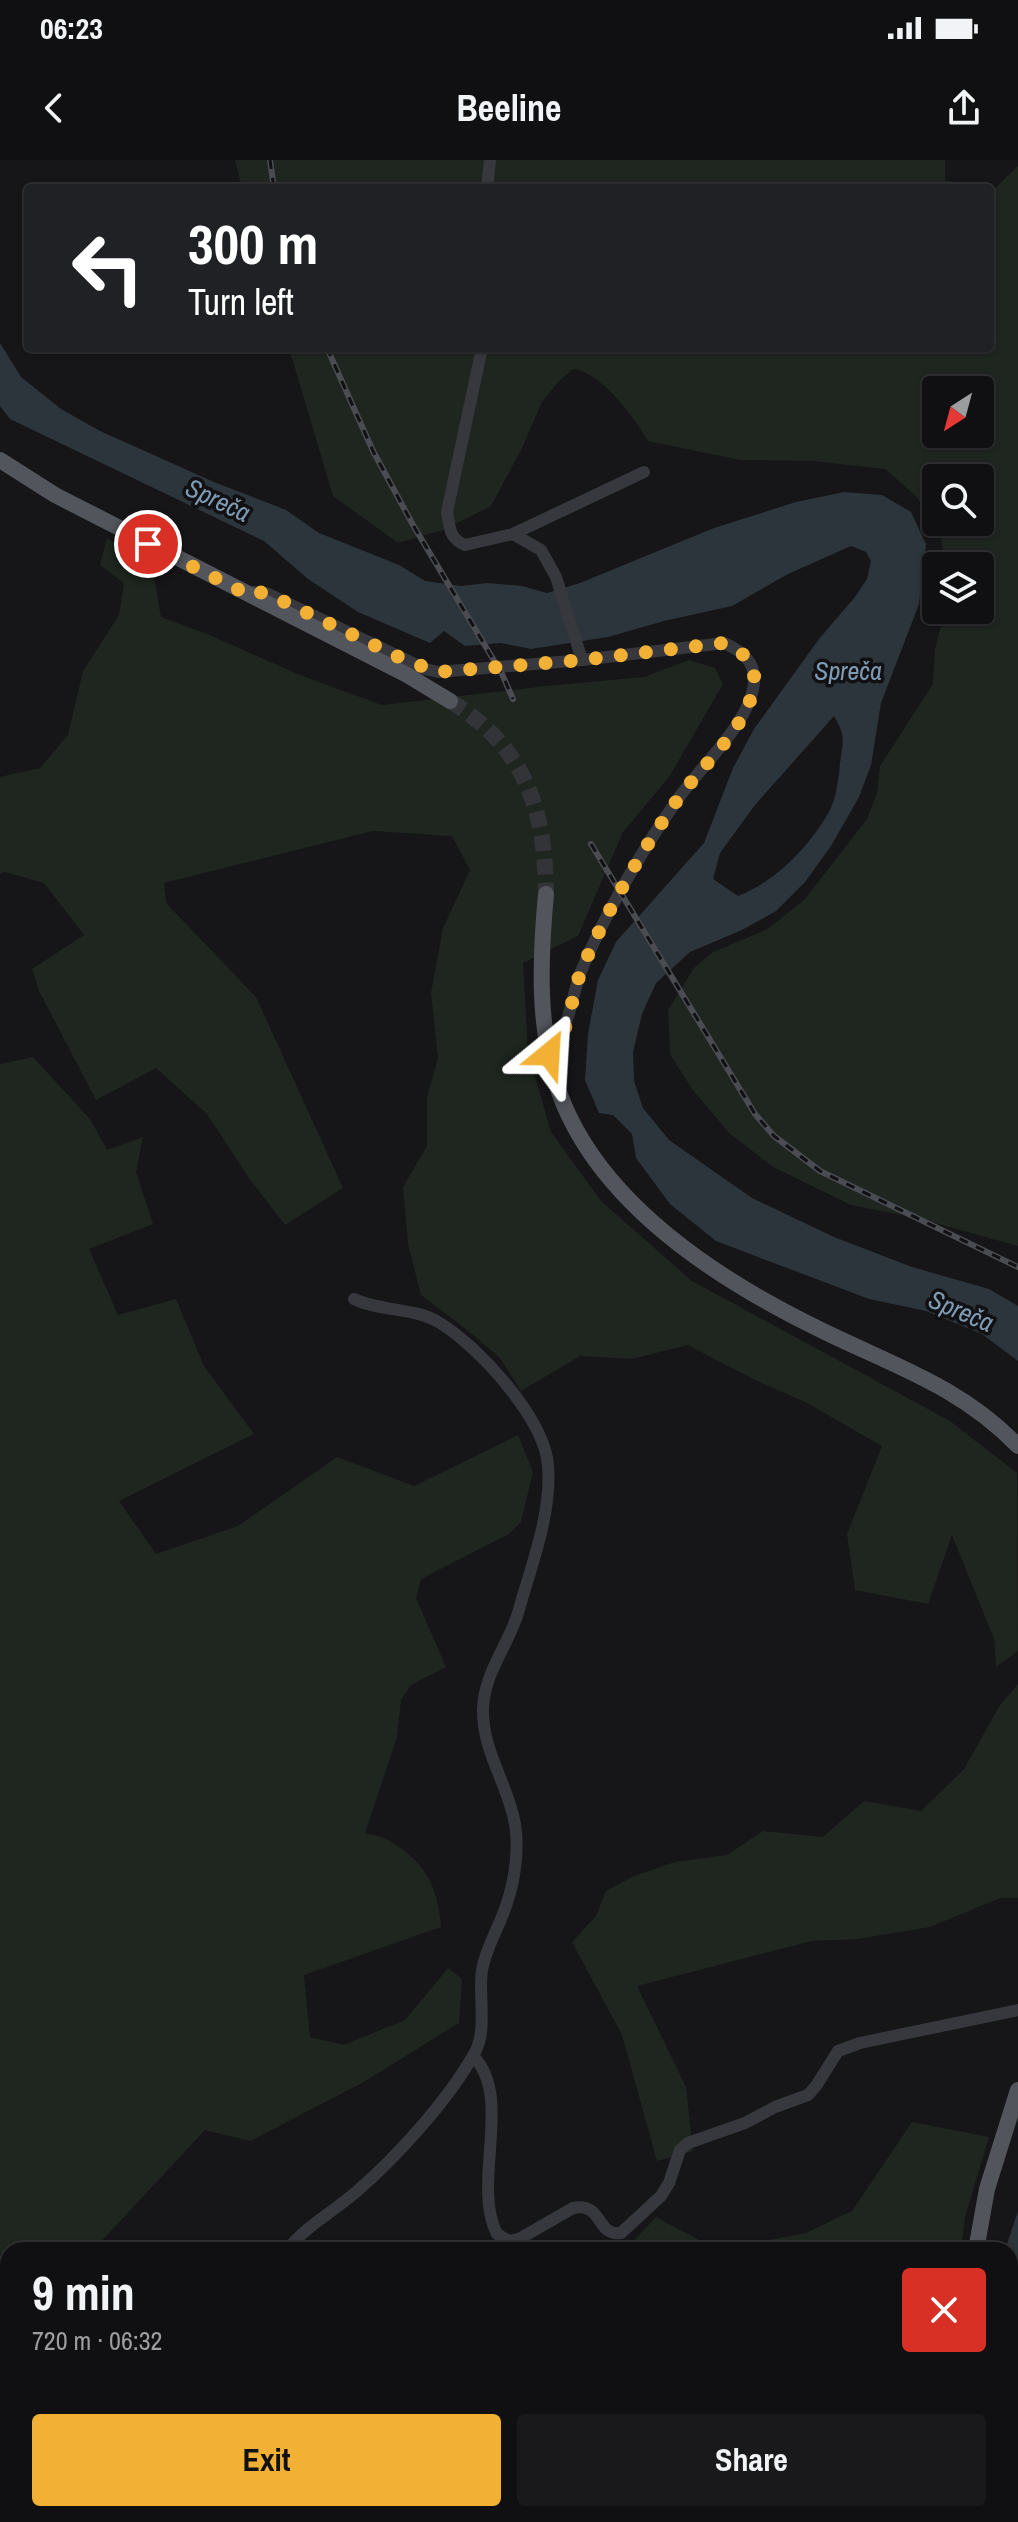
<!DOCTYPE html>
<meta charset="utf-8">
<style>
body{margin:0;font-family:"Archivo Narrow",sans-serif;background:#19191b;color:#f1f3f6;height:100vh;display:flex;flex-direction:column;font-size:30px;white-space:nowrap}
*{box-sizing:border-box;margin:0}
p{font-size:26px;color:#9c9d9f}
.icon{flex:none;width:44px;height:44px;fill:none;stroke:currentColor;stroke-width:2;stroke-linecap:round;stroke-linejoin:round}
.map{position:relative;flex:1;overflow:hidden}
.side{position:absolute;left:0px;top:2082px;width:1018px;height:280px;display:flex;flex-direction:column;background:#101012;border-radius:24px 24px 0 0;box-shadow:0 2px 6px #0004,0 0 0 2px #303032}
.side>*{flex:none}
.guide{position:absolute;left:24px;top:24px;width:970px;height:168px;border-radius:8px;box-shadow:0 2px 6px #0004,0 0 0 2px #303032;background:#202124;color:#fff;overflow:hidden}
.needle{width:52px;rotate:216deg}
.tools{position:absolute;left:922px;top:216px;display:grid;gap:16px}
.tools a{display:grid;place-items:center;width:72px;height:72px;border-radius:8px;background:#101012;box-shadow:0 2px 6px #0004,0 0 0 2px #303032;font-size:40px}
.pin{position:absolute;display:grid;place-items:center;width:68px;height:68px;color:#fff;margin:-34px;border:4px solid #fff;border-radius:50%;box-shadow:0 2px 8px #0007}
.me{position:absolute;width:88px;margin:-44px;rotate:27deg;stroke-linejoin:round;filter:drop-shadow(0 0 6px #0008)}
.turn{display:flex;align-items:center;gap:28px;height:168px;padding:0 32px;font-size:36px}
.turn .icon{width:104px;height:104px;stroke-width:2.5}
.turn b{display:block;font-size:56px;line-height:68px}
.round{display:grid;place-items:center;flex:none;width:84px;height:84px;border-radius:8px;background:#19191b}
.head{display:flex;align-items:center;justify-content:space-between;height:136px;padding:0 32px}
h1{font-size:48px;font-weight:700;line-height:60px}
.button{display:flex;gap:16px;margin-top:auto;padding:16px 32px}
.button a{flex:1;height:92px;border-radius:8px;background:#f2b134;color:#111;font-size:32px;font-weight:700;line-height:92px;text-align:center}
.button a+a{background:#19191b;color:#f1f3f6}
.status{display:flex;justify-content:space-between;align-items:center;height:56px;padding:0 40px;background:#101012;direction:ltr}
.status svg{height:22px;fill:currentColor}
header{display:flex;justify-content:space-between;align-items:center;height:104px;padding:0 32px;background:#101012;font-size:36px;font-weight:700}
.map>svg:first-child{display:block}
</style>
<div class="status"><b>06:23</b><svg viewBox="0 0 49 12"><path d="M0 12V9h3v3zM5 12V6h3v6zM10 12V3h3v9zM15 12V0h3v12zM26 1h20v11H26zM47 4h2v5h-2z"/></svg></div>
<header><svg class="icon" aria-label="back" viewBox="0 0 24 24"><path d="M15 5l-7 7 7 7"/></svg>Beeline<svg class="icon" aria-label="share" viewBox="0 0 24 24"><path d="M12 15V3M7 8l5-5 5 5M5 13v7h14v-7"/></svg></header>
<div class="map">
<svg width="1018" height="2362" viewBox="0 0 1018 2362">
<rect width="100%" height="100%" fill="#161618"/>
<!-- green -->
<path fill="#1e261f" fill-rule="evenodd" d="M235,0H945V20L983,28H242Z
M1018,6V1086L917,1058L851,1045L773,1007L729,973L692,929L670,894L668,850L694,808L713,792L768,769L805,739L867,659L877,633L880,606L933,524L935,489L945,450H980V406H946L940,373L916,336L885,309L813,301L740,300L648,281C635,258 601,212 573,209L559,221L542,242L522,288L491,346L443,370L398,383L333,336L289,188H990V30H993ZM936,230H980V274H936ZM936,318H980V362H936Z
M107,378L152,405L161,457L207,474L300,515L382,545L546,526L644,517L689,500L715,508L723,524L669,617L623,672L578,776L523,803L528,892L551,972L601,1041L692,1121L950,1261L1017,1313L1018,1491L996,1507L994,1479L952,1375L928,1444L855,1430L847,1374L882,1286L807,1243L753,1219L688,1185L631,1199L580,1196L521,1231L500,1198L471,1173L421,1135L408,1084L403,1027L427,986V937L438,898L431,833L443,768L470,710L452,676L373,671L164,723L166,743L256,837L343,1028L285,1065L249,1018L207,954L156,908L96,940L39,831L32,809L84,775L44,723L5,712L0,714V617L40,608L68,575L83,511L119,455L124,423L100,405Z
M33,897L90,959L107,990L143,977L136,1012L153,1064L89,1089L118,1155L176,1139L204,1206L254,1274L119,1341L156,1394L238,1366L337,1297L414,1326L518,1275L533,1312L521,1362L509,1374L421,1419L416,1438L446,1507L411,1525L401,1540L397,1577L365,1673C372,1675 382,1676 388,1680C425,1701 438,1726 441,1767L304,1815L310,1877L344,1885L405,1860L448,1808L462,1819L459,1863L362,1923L250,1981L205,1970L95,2088L37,2084L0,2094V904Z
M1018,1524V1738H1000L930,1767L857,1779L812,1781L637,1826L686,1927L693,1991L657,2001L622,1875L572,1782L596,1756L606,1731L634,1716L675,1702L727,1695L763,1671L823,1677L864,1641L921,1651L964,1609L1000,1545Z
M912,1962L989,1977L965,2057L961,2090H625L656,2057L718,2090L806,2073L852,2051Z
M250,2354H359V2362H251Z"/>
<!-- water -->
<path fill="#2c353c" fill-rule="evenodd" d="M0,183L21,217L61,249L100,271L214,322L286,350L319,373L399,405L425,421L461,426L488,423L522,426L547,433L580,423L714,368L796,342L844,332L882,335L911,352L926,384L919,444L881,543L871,605L859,637L831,686L805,722L776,751L742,770L690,792L656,823L642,854L633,892L634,921L643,948L669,980L752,1038L834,1077L912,1107L989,1129L1018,1146V1201L982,1174L926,1151L869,1139L716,1081L670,1044L636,998L632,974L613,955L599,953L585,920L588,874L598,820L616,782L704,683L733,608L754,569L819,479L855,437L867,419L871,401L866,392L851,386L788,414L732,446L664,461L608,477L531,489L501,483L465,486L444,471L430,483L358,452L308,419L264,381L10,259L0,246ZM834,556C846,576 843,580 840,603C839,618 836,639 829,652C809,687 775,722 738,736L713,719L720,693L755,645Z
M1018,2051V2247L1010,2200V2090H1005Z"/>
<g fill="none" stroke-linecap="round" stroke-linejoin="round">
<!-- major-tunnel -->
<path stroke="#333438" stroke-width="16" stroke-dasharray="16 8" stroke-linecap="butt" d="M450,541C526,588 545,649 546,734"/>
<!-- minor -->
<path stroke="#37383d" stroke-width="12" d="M487,28L490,0
M482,188L447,352C450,368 449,378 465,385L513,374L644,312
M513,374L541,390L556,417L582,500
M249,435L254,432L266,433L425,509L438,512L582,500L724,483C742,491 756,502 754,523C750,563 700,607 678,639C643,688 605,754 582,809C574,828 572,849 564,868C561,877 554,886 549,894
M473,1896C514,1937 471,2023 497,2074L509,2081L519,2079L573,2048C604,2042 595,2076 621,2073L661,2036L669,2023L680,1990L688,1983L745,1963L775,1947L808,1935L816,1926L838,1891L860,1883L1018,1850
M287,2090C306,2066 333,2052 356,2032C396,1998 449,1939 474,1894C488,1871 478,1836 482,1810C485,1792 494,1776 501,1759C513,1731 520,1695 515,1664C508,1624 482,1591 483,1549C484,1513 508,1486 518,1453C531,1406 552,1354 548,1305C544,1258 479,1187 440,1163C415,1147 381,1152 354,1139
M169,2354L173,2362
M806,2354L812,2362
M450,2362L463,2354"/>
<!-- major -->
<path stroke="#53555c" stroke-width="16" d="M0,300L55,335L407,515L450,541
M546,734C540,798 537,870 559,932C599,1044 720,1121 821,1170C894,1206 960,1226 1018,1286
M976,2090L987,2029L1018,1930
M1010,2329L1018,2358"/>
<defs>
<path id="rail" d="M270,0L274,28
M327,188L373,291L413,365L502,514L513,539
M591,684L755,954L774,976L820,1011L1018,1107"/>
</defs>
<!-- rail casing -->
<use href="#rail" stroke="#4a4c52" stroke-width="6"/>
<!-- rail -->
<use href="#rail" stroke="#111113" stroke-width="3" stroke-dasharray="9" stroke-linecap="butt"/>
</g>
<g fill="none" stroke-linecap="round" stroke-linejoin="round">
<!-- route -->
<path stroke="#f2b134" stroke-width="14" stroke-dasharray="0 25.2" d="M148,384L249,435L254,432L266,433L405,500L438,512L582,500L724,483C742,491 756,502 754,523C750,566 701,606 678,639C642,690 606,752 582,809C574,828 572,849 565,868C561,877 554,886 549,894"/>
</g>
<g text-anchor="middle" stroke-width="7" stroke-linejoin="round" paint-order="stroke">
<!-- water labels -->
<g font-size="26" font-style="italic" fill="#7f9bb3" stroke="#111113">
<text transform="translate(218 340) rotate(25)" y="9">Spreča</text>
<text x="848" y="520">Spreča</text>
<text transform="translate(961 1151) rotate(23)" y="9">Spreča</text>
</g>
</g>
</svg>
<div class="tools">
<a><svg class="needle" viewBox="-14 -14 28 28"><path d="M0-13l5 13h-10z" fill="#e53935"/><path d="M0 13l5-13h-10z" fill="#9c9d9f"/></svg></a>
<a><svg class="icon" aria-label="search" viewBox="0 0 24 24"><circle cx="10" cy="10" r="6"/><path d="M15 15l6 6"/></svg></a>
<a><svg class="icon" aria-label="layers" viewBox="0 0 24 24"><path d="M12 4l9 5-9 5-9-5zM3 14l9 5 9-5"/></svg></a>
</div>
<div class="pin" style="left:148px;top:384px;background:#d93025"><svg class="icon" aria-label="arrive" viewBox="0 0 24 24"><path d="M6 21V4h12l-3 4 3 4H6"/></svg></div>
<svg class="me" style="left:549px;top:894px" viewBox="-20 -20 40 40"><path d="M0-17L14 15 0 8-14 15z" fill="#f2b134" stroke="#fff" stroke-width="4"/></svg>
<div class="guide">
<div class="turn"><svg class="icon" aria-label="left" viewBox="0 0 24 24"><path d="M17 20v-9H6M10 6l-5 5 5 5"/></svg><div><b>300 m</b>Turn left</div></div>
</div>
<section class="side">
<div class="head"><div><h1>9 min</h1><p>720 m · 06:32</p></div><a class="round" style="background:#d93025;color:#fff"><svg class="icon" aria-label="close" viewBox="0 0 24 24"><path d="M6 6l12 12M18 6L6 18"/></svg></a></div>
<div class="button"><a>Exit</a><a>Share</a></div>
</section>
</div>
